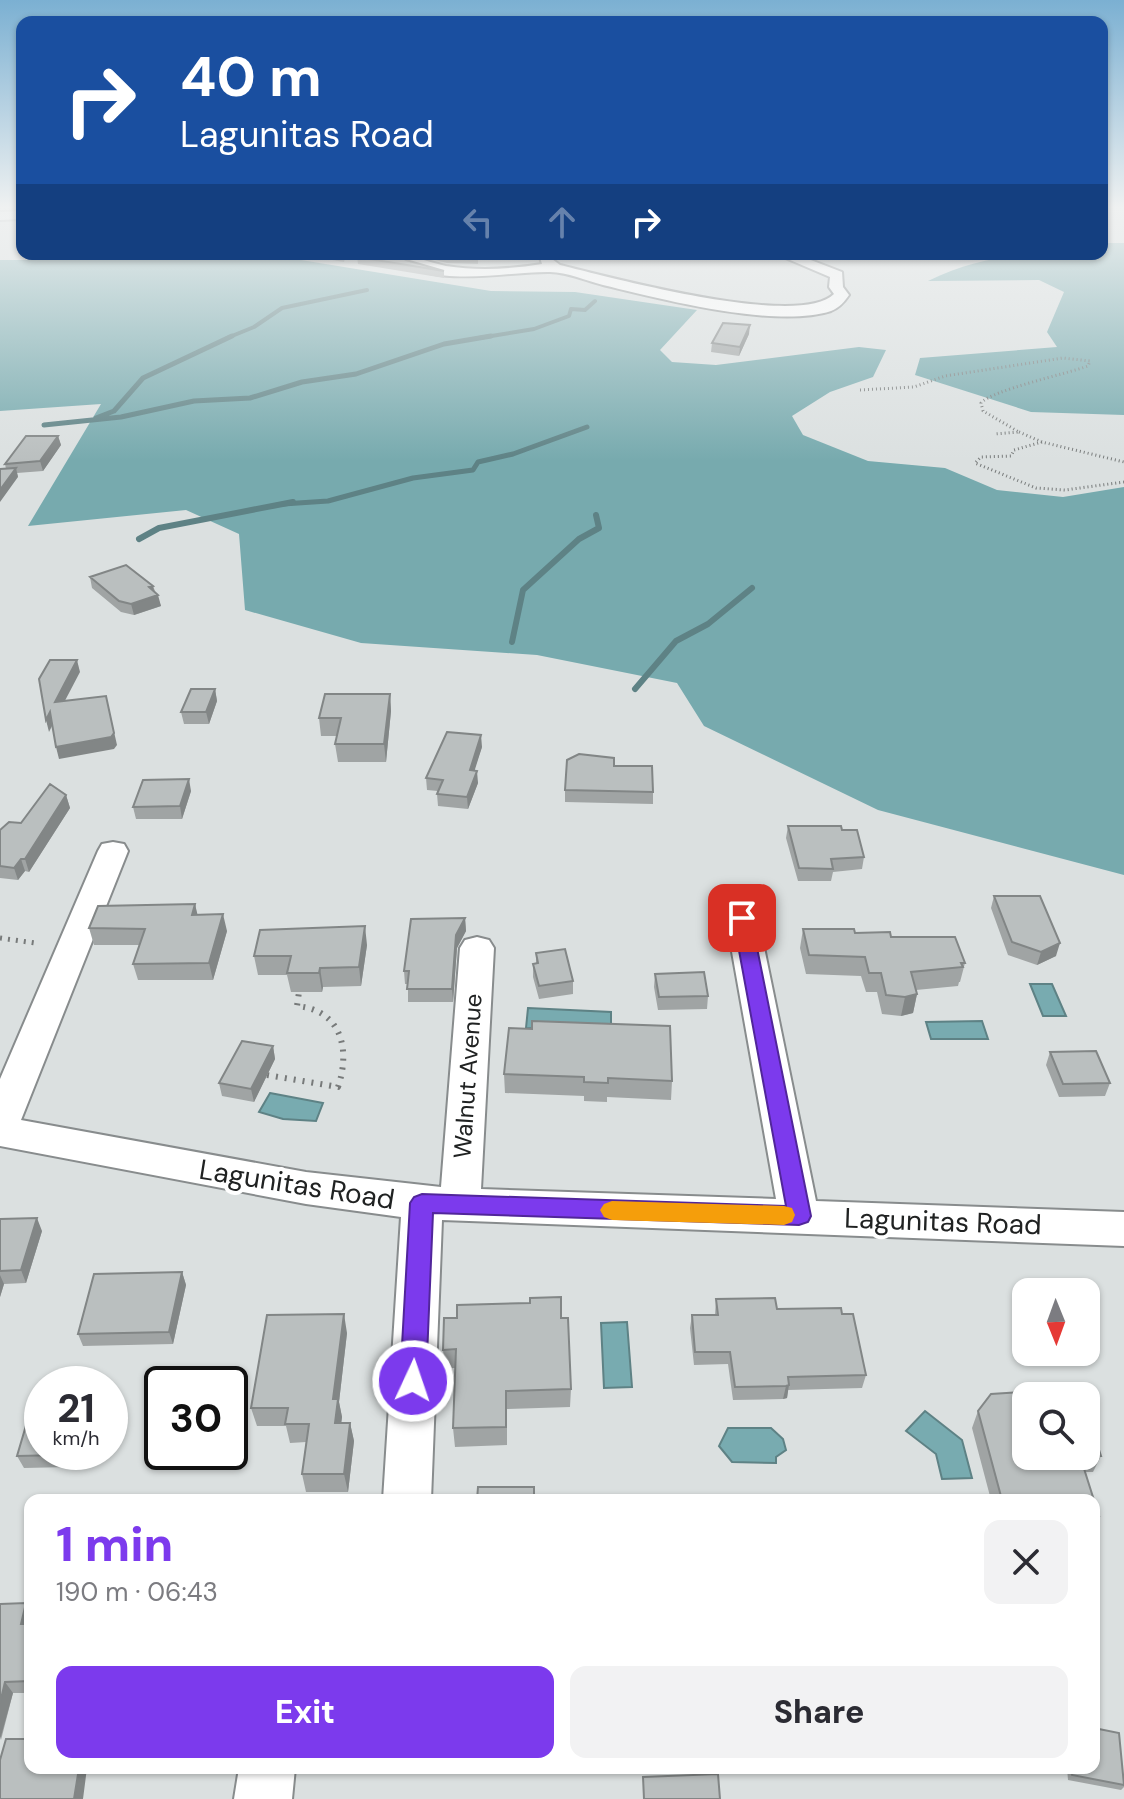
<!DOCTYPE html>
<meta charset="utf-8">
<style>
body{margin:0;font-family:"DM Sans",sans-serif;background:#f2f2f3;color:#2b2b33;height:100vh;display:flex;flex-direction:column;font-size:30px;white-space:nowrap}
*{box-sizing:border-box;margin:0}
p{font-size:26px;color:#7c7c81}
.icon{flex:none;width:44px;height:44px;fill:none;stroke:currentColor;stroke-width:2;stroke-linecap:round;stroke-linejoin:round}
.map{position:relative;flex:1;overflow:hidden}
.side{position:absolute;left:24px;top:1494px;width:1076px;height:280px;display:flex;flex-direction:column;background:#fff;border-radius:16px;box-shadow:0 2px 6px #0004}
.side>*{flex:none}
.hud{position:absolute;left:16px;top:16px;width:1092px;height:244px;border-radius:16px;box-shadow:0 2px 6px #0004;background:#1a4fa0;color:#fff;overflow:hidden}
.needle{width:52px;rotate:179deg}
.controls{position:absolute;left:1012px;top:1278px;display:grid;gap:16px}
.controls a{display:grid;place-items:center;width:88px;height:88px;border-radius:16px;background:#fff;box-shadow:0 2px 6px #0004;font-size:40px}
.speed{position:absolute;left:24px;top:1366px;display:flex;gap:16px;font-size:40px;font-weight:700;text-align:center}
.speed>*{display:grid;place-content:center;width:104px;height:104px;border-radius:50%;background:#fff;box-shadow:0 2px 6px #0004;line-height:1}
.speed small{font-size:20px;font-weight:400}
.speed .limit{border:4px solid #111;border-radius:12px;background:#fff;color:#111}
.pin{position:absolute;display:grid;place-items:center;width:68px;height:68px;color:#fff;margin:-34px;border-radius:16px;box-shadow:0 4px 12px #0006}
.me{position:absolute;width:88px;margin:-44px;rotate:3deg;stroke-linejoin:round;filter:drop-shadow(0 0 6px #0008)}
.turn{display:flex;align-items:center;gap:28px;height:168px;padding:0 32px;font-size:36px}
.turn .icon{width:104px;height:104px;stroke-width:2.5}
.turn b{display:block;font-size:56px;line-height:68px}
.lanes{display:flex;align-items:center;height:76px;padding:0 32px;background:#0003;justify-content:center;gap:40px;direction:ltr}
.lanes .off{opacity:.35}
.round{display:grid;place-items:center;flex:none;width:84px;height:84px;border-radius:16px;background:#f2f2f3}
.headline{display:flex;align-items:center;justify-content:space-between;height:136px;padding:0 32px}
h1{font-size:48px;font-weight:800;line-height:60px;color:#7c3aed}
.button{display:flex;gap:16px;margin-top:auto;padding:16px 32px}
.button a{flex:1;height:92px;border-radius:16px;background:#7c3aed;color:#fff;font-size:32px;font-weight:800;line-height:92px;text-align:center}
.button a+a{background:#f2f2f3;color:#2b2b33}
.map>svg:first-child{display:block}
</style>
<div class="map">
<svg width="1124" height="1799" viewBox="0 0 1124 1799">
<rect width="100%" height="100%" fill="#dbe0e0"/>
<!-- forest -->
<path fill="#77aaae" d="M1102,243H1124V415L1031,412L915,375L920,358L1057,347L1047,332L1064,292L1039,280L928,281C989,251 1036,254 1102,254Z
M0,260H301L491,291L575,292L697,310L660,350L672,362L716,365L859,347L886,350L873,377L830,392L792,416L803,435L868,461L945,468L997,490L1063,497L1124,487V875L878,810L704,726L677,683L537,655L361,643L245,610L239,534L186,510L28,526L101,404L0,411Z"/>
<!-- water -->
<path fill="#78abb0" stroke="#5e8285" stroke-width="2" d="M1030,984H1052L1066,1016H1043Z
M528,1008L611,1012V1031L526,1028Z
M982,1021L988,1039H931L926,1022Z
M270,1093L323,1103L316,1121L283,1119L259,1112Z
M627,1322L632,1387L604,1388L601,1323Z
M925,1411L962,1440L972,1478L942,1479L936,1454L906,1431Z
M728,1428H771L783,1439L786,1450L776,1457V1463L732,1462L719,1446Z"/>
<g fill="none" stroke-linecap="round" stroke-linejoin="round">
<!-- stream-far2 -->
<path stroke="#5e8285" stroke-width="4" d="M227,338L254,327L282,308L367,290
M479,338L534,329L569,316L571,309L585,310L595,301"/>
<!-- stream-far1 -->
<path stroke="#5e8285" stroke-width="5" d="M96,418L114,411L143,378L232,336
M44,425L121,417L194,401L250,398L302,382L356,374L444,344L491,336
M283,504L328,501L413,478L473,470L478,462L513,454L587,427"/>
<!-- stream -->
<path stroke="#5e8285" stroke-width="6" d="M139,539L159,528L293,502
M512,642L523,590L579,539L599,528L596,515
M635,689L676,641L708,624L752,588"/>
<defs>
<path id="minor" d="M22,211V219L0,220V212Z
M391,254C411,254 427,262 446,266C478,271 511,269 542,264L539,254H553L552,259L560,265C609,277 799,329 834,294L829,287L830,277L783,257L795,254L842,272L843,287L849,295C845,301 839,308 831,311C776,329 660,299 603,285C587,281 567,272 550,272C504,271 430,291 391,254Z
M113,842L124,844L128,851L21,1120L306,1172L441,1187L460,948L465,940L477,937L489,940L494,948L481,1189L776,1199L726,918L731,910L742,907L753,910L758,918L816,1201L1124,1212V1246L442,1220L431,1500H383L401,1217L306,1204L0,1146V1079L98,851L102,844Z
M239,1768H295L292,1799H234Z"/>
</defs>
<!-- minor casing -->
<use href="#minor" stroke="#888c8d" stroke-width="4"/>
<!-- path-far2 -->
<path stroke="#777a7a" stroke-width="3" stroke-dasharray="1 3" stroke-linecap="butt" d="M860,390L914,387L945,376L1063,358L1090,361L1088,366C1066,374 992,390 981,403L983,411L1019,432L994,434
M1019,432L1042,442L1124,462
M1042,442L1014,450L1011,456L981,457L975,463L1036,488L1065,490L1124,482"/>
<!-- path-far1 -->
<path stroke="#777a7a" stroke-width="5" stroke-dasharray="2 6" stroke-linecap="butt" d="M0,938L35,943"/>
<!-- path -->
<path stroke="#777a7a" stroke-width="6" stroke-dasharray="2 7" stroke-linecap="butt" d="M267,1075L338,1087C351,1049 341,1010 297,1006L299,992"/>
<!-- minor -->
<use href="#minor" fill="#fff" fill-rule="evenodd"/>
</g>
<!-- wall -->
<path fill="#a0a4a4" d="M283,254H346L344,262L303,255Z
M412,254H471L478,256V264L447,263Z
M815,254H841L840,256Z
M357,257L406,260L444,271V278L358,264Z
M749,334L739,356L711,352L712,343Z
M58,436L61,445L43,471L17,473L18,477L6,469L5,464Z
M90,577L153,586L161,606L134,615L121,612L92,588Z
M215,689L217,701L209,724H184L181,712Z
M390,694L391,711L386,762H338L335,744L337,736H321L319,718Z
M482,747L474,770L478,783L468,809L438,806L437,794L438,791L427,790L426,778Z
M565,790L653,792V804L565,802Z
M191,791L182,819H136L133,807Z
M66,795L70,808L29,872L25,871L18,880L0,878V830L21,823Z
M788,826L842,830L864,857L862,869L833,872L831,881H798L786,838Z
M994,896L1056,956L1037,965L1008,955L991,908Z
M195,904L197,915L227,931L213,980H138L133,964L139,945H94L89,928Z
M465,918L466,931L457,948L453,1002H408V984H405L404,971Z
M803,929L891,937L965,963L960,982H959L958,986L916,990L917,994L913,1013L901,1016L882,1014L877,992H866L861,976L806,974L800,948Z
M367,945L361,986L323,987L322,992H291L287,975H258L254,956Z
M536,953L573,981V994L539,999L533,977V964H536Z
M655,974L708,996L707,1009L658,1010L654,987Z
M273,1046L275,1059L254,1102L222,1096L219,1083Z
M1050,1052L1110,1083L1105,1096L1059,1097L1046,1065Z
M504,1074L672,1081L671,1100L607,1097V1102L584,1101V1096L505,1093Z
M0,1219L42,1231L26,1283L4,1284L0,1297Z
M182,1272L186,1285L173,1344L83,1346L78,1334Z
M716,1299L777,1309L842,1314L866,1375L862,1388L788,1390L787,1398L783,1399L733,1400L728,1364L694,1365L690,1328L692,1315H715Z
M561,1318L571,1389L570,1407L507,1409V1445L455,1447L453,1428L455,1368H445L443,1350Z
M347,1333L339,1402L342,1417L341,1423H350L354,1441L348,1492H306L302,1474L306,1442L290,1443L286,1426H257L251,1408Z
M978,1411L1101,1456L1093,1472H1085L1099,1516L1094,1525V1500H991L972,1428Z
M73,1452L69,1467L24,1468L17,1456Z
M26,1603L30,1609V1693H13L1,1740L0,1604Z
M1067,1768H1094L1124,1776V1787L1121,1790L1068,1780Z"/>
<!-- shaded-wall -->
<path fill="#828686" d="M750,325L749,334L739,356L740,347Z
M58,436L61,445L43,471L40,461Z
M16,468L18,477L0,502V490Z
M153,586L155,596L158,595L161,606L134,615L131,604L149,587Z
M77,660L80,672L58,714L55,702Z
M215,689L217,701L209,724L206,712Z
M390,694L391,711L386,762L384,744Z
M106,696L117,745L114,749L59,759L56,747Z
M50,712L53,724L49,732L46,720Z
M481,735L482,747L471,782L470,770Z
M477,771L478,783L468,809L467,797Z
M189,779L191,791L182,819L180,806Z
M66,795L70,808L29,872L25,859Z
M21,859L25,871L18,880L14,868Z
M195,904L199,921L192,915Z
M223,914L227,931L213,980L209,963Z
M465,918L466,931L457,948L453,1002L452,989L456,935Z
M365,926L367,945L361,986L359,967Z
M1060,943L1056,956L1037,965L1041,952Z
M320,968L323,987L322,992L319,973Z
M917,994L913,1013L901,1016L905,997Z
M273,1046L275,1059L254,1102L251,1089Z
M37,1218L42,1231L26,1283L21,1270Z
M182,1272L186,1285L173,1344L169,1332Z
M0,1275L4,1284L0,1297Z
M344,1314L347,1333L339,1402L342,1417L339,1441L335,1423L333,1399Z
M789,1385L787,1398L783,1399L786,1386Z
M350,1423L354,1441L348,1492L344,1474Z
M64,1452H73L69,1467L63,1455Z
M26,1603L30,1609V1625L21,1624Z
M5,1682L13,1693L0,1740V1703Z
M79,1768H87L83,1799H74Z"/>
<!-- building -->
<path fill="#babfbf" stroke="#828686" stroke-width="2" d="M367,254H396L406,260L444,271L357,257Z
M441,254H471L478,256L446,255Z
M723,323L750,325L740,347L712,343Z
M26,436H58L40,461L5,464Z
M16,468L0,490V469Z
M126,565L153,586L149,587L158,595L131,604L119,601L90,577Z
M50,660H77L55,702L106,696L114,733L111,737L56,747L50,712L46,720L39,679Z
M191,689H215L206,712H181Z
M325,694H390L384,744H335L341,718H319Z
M447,732L481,735L470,770L477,771L467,797L437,794L443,780L426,778Z
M579,754L614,758V766H652L653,792L565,790L567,760Z
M189,779L180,806L133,807L143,780Z
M50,784L66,795L25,859H21L14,868L0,866V830L9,822L21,823Z
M788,826H841L842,830H857L864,857L831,859L833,869L799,868Z
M994,896H1040L1060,943L1041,952L1012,942Z
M195,904L192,915L223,914L209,963L133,964L145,929L89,928L98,906Z
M465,918L456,935L452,989H407L409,971H404L411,919Z
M365,926L359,967L320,968L319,973H287L291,956H254L260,930Z
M803,929H854L855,933L890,932L891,937H955L965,963H961L963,967L911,972L917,994L905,997L886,995L881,973H869L865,957L809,955Z
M565,949L573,981L539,986L533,964L538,963L536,953Z
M704,972L708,996L659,997L655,974Z
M532,1021L670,1026L672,1081L608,1078V1083L584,1082V1077L504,1074L509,1028L532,1029Z
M242,1041L273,1046L251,1089L219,1083Z
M1096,1051L1110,1083L1063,1084L1050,1052Z
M37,1218L21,1270L0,1271V1219Z
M182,1272L169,1332L78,1334L94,1274Z
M561,1297V1318H568L571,1389L506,1391V1427L453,1428L456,1349L443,1350L444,1318H457V1305L530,1303V1298Z
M775,1298L777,1309L841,1308L842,1314H853L866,1375L788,1377L789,1385L786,1386L735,1387L730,1352H695L692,1315H718L716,1299Z
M344,1314L333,1399H338L335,1423H350L344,1474H302L309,1424H285L288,1408H251L267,1315Z
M1024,1392L1034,1396H1026V1456H1086V1410L1101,1456H1080L1099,1516H1094V1500H1002L978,1411L991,1394Z
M35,1395H42V1452H64L63,1455L17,1456Z
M478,1487H534V1500H477Z
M26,1603L21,1624H30V1681L5,1682L0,1703V1604Z
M1094,1728L1119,1733L1124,1785L1072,1775L1071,1768H1094Z
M6,1739H30V1768H79L74,1799H0V1760Z
M718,1774L720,1799H644L643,1777Z"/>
<!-- sky -->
<linearGradient id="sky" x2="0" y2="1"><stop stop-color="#7bb0d2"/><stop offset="0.45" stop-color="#eff1f1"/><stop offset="1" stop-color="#eff1f1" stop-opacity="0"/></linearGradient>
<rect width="1124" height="461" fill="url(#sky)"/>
<!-- route -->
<path fill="#7c3aed" stroke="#51269a" stroke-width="2" d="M742,912L751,918L811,1216L808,1222L799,1225L433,1213L426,1381L422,1390L413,1393L404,1390L400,1381L410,1203L414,1197L422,1194L786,1206L733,918Z"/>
<!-- slow -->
<path fill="#f59e0b" d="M612,1201L784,1206L792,1208L795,1215L792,1222L784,1225L612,1220L604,1217L600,1210L604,1204Z"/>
<g text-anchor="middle" stroke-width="8" stroke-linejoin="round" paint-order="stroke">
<!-- street labels -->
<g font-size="24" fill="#202222" stroke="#fff">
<text transform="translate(468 1076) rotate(-86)" y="8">Walnut Avenue</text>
</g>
<!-- near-street labels -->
<g font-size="28" fill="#202222" stroke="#fff">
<text transform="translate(297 1184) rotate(9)" y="10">Lagunitas Road</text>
<text transform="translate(943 1221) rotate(2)" y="10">Lagunitas Road</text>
</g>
</g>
</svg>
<div class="controls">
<a><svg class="needle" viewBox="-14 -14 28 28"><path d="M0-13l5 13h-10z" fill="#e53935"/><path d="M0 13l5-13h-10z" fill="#7c7c81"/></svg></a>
<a><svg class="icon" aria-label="search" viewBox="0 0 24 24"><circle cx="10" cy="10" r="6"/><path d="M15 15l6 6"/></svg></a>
</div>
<div class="speed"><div>21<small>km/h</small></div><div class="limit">30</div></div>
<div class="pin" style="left:742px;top:918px;background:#d93025"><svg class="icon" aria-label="arrive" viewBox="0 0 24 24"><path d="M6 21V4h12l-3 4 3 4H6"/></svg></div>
<svg class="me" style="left:413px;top:1381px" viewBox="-20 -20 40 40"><circle r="17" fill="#7c3aed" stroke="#fff" stroke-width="3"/><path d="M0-11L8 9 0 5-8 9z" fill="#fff"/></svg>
<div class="hud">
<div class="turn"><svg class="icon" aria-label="right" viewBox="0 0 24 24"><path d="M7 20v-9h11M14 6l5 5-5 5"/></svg><div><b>40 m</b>Lagunitas Road</div></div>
<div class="lanes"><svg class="icon off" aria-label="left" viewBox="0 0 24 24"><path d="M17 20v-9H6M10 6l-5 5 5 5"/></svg><svg class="icon off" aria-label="ahead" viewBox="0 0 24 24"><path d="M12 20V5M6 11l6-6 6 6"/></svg><svg class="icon" aria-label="right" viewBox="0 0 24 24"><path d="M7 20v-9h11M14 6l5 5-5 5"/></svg></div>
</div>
<section class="side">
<div class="headline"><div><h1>1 min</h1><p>190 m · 06:43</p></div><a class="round"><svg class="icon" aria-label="close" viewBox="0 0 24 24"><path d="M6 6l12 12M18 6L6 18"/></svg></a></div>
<div class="button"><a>Exit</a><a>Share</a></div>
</section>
</div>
